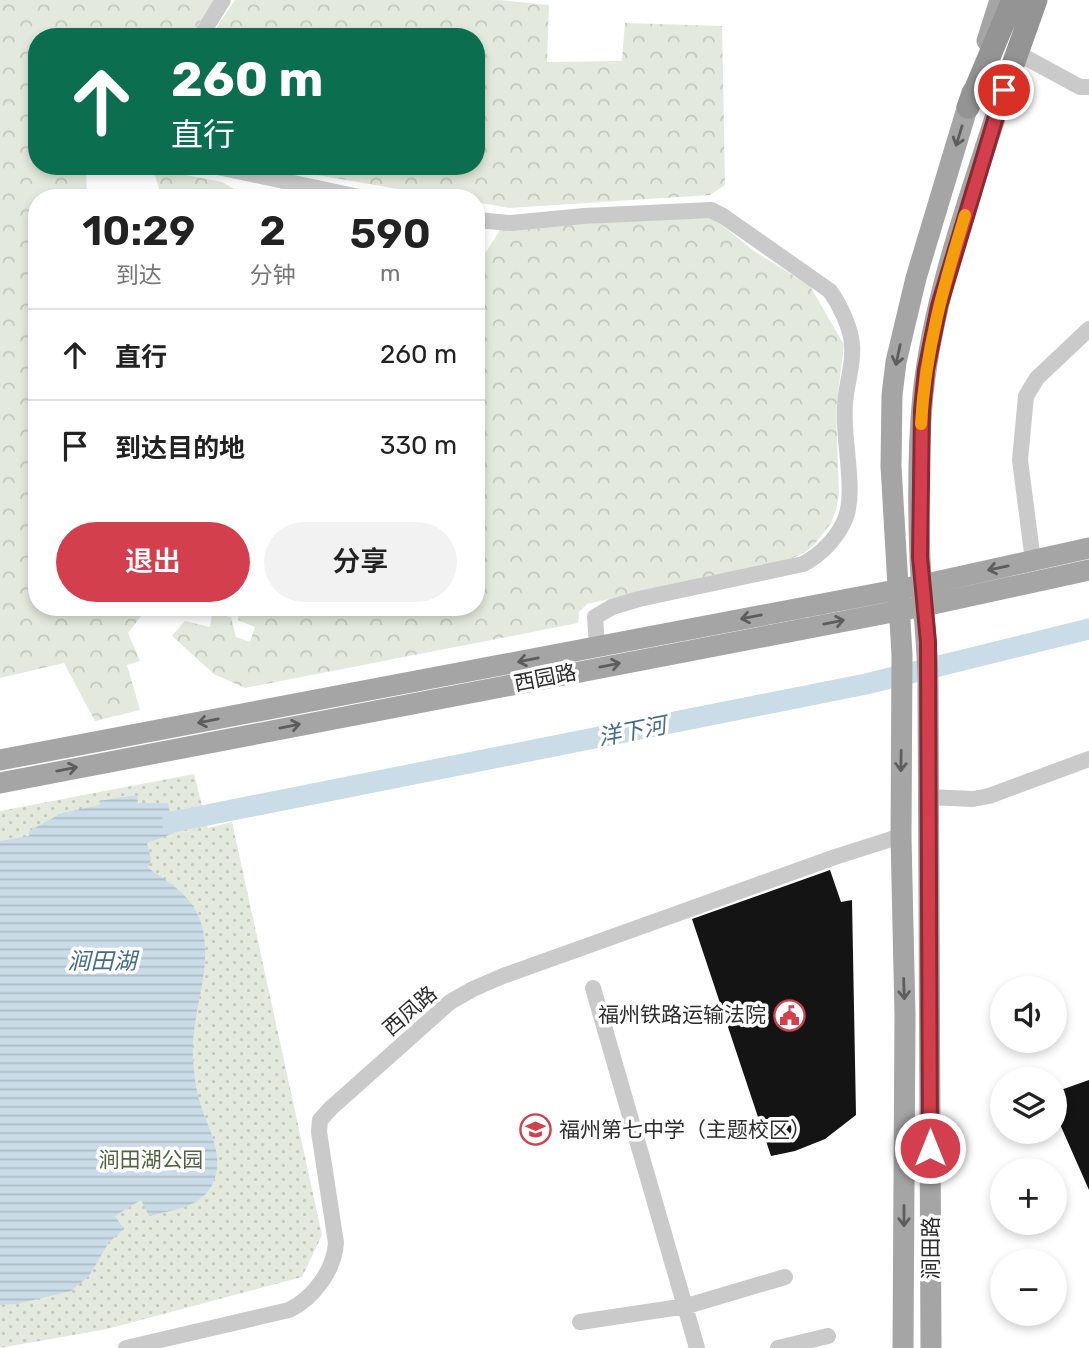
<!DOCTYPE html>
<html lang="zh">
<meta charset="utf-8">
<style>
body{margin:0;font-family:Rubik,"Noto Sans SC",sans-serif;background:#f2f2f2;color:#222;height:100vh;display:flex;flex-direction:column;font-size:26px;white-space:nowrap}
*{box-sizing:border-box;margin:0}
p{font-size:23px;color:#767676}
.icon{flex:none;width:38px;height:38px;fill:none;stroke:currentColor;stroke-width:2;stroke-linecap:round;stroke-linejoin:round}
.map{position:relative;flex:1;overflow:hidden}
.details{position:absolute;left:28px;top:189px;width:457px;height:427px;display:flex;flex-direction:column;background:#fff;border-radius:28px;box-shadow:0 4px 10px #0003}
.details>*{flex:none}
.banner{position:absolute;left:28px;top:28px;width:457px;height:147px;border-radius:28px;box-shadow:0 4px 10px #0003;background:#0b6e4f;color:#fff;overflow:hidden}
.fabs{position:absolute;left:990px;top:976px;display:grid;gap:14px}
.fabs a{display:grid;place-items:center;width:77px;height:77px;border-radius:50%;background:#fff;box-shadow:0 4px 10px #0003;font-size:35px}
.pin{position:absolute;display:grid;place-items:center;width:60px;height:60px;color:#fff;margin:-30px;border:4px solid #fff;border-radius:50%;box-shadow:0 2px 7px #0007}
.me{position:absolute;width:77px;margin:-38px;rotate:0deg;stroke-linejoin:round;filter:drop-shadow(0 0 5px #0008)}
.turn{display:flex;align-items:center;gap:24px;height:147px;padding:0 28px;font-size:32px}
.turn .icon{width:91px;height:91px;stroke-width:2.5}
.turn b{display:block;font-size:49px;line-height:60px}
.eta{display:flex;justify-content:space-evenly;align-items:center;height:119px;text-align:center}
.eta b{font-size:42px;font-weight:600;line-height:49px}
.button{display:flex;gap:14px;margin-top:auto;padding:14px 28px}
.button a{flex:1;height:80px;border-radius:42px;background:#d43f4d;color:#fff;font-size:28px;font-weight:600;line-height:80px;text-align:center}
.button a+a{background:#f2f2f2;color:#222}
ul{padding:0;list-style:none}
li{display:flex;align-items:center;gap:21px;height:91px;padding:0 28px;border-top:2px solid #e0e0e0}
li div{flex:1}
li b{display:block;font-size:26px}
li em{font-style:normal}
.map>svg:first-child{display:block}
</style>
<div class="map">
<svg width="1089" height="1348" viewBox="0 0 1089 1348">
<defs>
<pattern id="forest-crowns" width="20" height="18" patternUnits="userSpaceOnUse" patternTransform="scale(1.75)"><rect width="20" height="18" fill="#e3e9dc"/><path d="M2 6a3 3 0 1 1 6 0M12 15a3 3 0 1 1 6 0" fill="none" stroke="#c3c8bd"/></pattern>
<pattern id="park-dots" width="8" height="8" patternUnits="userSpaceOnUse" patternTransform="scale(1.75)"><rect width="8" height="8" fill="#e3e9dc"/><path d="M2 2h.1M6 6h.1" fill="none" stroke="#c3c8bd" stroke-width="1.8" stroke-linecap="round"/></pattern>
<pattern id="water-rules" width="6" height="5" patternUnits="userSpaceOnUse" patternTransform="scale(1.75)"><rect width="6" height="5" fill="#cadce7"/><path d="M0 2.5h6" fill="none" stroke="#aebdc6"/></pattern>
</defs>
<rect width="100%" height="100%" fill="#fff"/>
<!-- forest -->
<path fill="url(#forest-crowns)" d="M0,0H214L190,37H37V166H86L87,198H37V607H148L128,633L140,661L127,665L140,710L95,721L64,663L0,678Z
M235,0H499L549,5L547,62L622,61L625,23L722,26L725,185L710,195L509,208L476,202V198H449L266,166H476V37H210Z
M153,169L222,182L250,198H162Z
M709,215L754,251L810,286L844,345L836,409L839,495L836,510L831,523L814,545L804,553L790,559L587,604L579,612L578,623L245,688L214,674L172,636L185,621L210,627L212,613L231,617L236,637L250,642L255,627L238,620L239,607H476V268L500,230Z"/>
<!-- park -->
<path fill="url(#park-dots)" d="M194,774L208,828L232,822L322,1235L302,1277L107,1329L0,1348V811Z"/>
<!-- water -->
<path fill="url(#water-rules)" d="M137,795L138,803H168L174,833L147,843L151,859L148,868C169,882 191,895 200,920C216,965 190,1012 193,1058C194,1074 196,1091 201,1106C209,1131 225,1156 213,1183C202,1208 172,1210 149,1216L141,1200L115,1216L124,1229L109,1242L89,1276L71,1291L17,1304L0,1305V841L29,836V831L62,813L100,805L99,801Z"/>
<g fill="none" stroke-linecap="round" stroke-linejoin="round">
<!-- river -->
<path stroke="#cadce7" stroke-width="21" d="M172,822L866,684L1089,629"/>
</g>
<!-- building -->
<path fill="#141414" d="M830,870L841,902L852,900L856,1115L825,1139L795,1151L771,1156L692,919Z
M1089,1080V1190L1055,1113V1092Z"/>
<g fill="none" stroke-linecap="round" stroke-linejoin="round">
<!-- minor -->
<path stroke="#cacaca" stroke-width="16" d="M200,37L223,0
M1021,55L1080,87H1089
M213,166L364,198
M476,220L511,223L584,216L711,210L723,216L830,291C840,305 851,328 852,345C854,364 846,385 845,404C842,437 856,488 846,517C839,536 821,555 803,564L639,599L612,607L595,617L597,646
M1033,561L1020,460L1026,396L1037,378L1089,329
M928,797L973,799L989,796L1089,759
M593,988L697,1348
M580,1322L687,1306L785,1277
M126,1348L289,1310C314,1298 334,1270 336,1243L319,1132L320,1120L331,1108L450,1002L473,989L503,976L835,857L901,836
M778,1348L828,1336"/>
<!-- major -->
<path stroke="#a5a5a5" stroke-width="21" d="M987,41L1000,0
M0,760L922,585L1089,548
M0,783L924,606L1089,570
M903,1348L905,1016L901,836L902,655L891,466L892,395L896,362L916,278L972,92
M931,1348L928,686C928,643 922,601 920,559C918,506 918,445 923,394C934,291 973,188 1004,90L1011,75"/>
<!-- highway -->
<path stroke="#949494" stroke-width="23" d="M1004,90L1036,0
M968,107L1013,0"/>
</g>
<!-- one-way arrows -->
<defs><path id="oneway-shaft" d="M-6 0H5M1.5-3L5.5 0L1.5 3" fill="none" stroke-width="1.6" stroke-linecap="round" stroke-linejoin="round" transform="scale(1.75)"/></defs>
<g stroke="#5d5d5d">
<use href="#oneway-shaft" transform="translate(959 136) rotate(107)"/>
<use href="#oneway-shaft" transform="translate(898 355) rotate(102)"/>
<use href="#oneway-shaft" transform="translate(998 568) rotate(168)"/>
<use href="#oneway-shaft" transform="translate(751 617) rotate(169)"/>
<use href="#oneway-shaft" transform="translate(834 622) rotate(-11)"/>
<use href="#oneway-shaft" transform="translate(528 660) rotate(169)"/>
<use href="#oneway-shaft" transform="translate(610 665) rotate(-11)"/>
<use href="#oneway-shaft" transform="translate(208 721) rotate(169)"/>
<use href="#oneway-shaft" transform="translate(290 726) rotate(-11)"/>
<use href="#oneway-shaft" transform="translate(901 761) rotate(91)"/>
<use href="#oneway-shaft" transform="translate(67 769) rotate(-11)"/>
<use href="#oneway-shaft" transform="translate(904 989) rotate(88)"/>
<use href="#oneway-shaft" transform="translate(904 1216) rotate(90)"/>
</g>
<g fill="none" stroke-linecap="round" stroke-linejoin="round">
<defs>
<path id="route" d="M930,1148L928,642L920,557L922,410L926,370L939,306L1004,90"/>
</defs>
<!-- route casing -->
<use href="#route" stroke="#8a2932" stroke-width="18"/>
<!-- route -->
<use href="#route" stroke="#d43f4d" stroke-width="12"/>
<!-- slow -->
<path stroke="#f59e0b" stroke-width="12" d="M921,424C925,352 944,284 965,215"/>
</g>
<!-- icons -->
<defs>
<symbol id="civic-ring" viewBox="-11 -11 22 22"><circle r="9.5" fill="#fff" stroke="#d43f4d" stroke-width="1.5"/><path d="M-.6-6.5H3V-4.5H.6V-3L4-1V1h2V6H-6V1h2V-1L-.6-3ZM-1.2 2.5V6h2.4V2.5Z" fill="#d43f4d"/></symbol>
<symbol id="school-ring" viewBox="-11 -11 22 22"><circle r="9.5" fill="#fff" stroke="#d43f4d" stroke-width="1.5"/><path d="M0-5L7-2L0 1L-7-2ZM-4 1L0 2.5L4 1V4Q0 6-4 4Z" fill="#d43f4d"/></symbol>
</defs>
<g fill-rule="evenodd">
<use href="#civic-ring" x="772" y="998" width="35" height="35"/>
<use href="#school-ring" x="518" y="1112" width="35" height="35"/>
</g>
<g text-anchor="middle" stroke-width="7" stroke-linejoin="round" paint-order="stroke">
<!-- street labels -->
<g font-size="21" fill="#2d2d2d" stroke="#fff">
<text transform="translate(545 678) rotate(-11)" y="7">西园路</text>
<text transform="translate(410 1011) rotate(-41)" y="7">西凤路</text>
<text transform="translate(931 1248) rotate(-90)" y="7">涧田路</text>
</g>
<!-- poi labels -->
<g font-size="21" fill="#2d2d2d" stroke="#fff" text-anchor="end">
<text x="766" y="1022">福州铁路运输法院</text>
<text x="559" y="1137" text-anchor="start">福州第七中学（主题校区）</text>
</g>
<!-- park labels -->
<g font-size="21" fill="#51643f" stroke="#fff">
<text x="151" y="1167">涧田湖公园</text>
</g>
<!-- water labels -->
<g font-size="23" font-style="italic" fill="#436e87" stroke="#fff">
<text transform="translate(632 731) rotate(-11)" y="8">洋下河</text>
<text x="102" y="969">涧田湖</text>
</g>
</g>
</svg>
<div class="fabs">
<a><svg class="icon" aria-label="sound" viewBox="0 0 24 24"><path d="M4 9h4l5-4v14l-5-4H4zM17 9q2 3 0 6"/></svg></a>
<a><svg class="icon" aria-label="layers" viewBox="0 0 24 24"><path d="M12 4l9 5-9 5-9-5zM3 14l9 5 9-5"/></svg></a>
<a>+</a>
<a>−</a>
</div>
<div class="pin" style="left:1004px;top:90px;background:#d93025"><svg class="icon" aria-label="arrive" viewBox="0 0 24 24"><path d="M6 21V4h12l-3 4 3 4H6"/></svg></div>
<svg class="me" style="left:930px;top:1148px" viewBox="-20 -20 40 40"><circle r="17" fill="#d43f4d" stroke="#fff" stroke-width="3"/><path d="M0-11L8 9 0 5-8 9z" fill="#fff"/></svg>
<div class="banner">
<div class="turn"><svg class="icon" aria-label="ahead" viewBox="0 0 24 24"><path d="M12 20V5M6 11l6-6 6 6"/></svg><div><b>260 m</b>直行</div></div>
</div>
<section class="details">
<div class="eta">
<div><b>10:29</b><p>到达</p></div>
<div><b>2</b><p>分钟</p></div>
<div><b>590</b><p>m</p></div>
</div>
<ul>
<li><svg class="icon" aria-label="ahead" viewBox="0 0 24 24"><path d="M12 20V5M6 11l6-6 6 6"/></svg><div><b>直行</b></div><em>260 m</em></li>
<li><svg class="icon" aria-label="arrive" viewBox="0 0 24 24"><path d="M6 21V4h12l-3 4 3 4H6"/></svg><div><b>到达目的地</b></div><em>330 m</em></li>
</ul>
<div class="button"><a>退出</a><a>分享</a></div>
</section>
</div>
